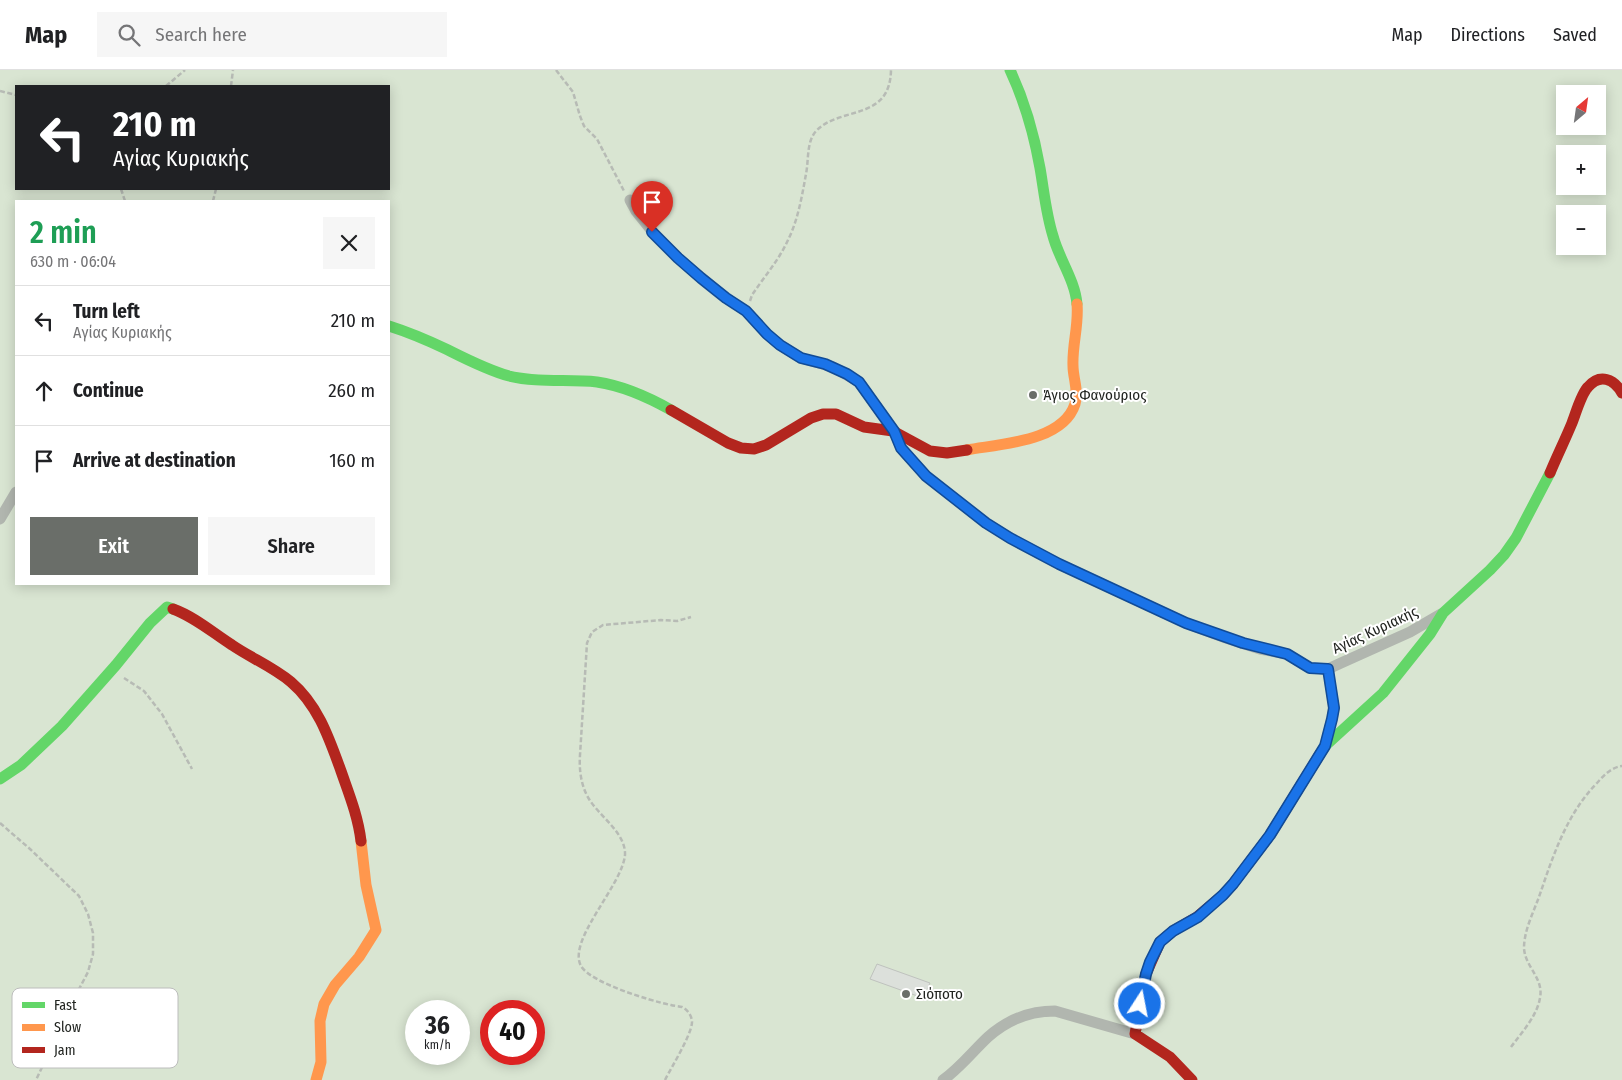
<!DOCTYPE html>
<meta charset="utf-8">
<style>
body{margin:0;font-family:"Fira Sans Condensed",sans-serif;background:#f6f6f6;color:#202124;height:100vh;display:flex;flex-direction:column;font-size:19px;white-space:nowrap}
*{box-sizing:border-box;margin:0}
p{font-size:16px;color:#757577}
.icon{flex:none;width:28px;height:28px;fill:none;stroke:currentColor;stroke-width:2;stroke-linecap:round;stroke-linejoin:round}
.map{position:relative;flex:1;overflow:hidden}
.sheet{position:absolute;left:15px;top:130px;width:375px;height:385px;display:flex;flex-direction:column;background:#fff;border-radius:0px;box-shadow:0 2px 12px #0003}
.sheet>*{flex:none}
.hud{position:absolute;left:15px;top:15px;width:375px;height:105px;border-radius:0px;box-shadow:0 2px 12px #0003;background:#202124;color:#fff;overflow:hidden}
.needle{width:32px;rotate:29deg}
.tools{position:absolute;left:1556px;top:15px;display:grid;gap:10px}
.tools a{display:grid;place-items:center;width:50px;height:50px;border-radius:0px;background:#fff;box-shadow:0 2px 12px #0003;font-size:25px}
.speed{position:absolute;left:405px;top:930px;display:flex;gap:10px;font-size:25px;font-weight:700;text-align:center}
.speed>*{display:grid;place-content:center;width:65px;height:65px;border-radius:50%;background:#fff;box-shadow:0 2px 12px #0003;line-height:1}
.speed small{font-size:12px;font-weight:400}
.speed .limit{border:8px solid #d22;background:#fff;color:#111}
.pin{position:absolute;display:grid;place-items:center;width:42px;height:42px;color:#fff;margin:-51px -21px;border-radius:50% 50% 50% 0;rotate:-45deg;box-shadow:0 0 5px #0007}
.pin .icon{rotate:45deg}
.me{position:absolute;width:55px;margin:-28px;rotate:11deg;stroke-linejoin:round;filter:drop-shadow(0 0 4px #0008)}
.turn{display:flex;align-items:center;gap:18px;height:105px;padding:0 15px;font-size:22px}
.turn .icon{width:65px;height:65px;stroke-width:2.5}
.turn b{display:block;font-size:35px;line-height:42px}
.round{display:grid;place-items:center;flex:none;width:52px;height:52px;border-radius:0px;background:#f6f6f6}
.headline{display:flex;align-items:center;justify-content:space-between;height:85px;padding:0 15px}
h1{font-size:30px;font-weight:600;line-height:38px;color:#1e9e55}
.button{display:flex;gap:10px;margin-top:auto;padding:10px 15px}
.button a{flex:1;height:58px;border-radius:0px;background:#6a6e69;color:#fff;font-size:20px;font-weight:600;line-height:58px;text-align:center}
.button a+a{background:#f6f6f6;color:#202124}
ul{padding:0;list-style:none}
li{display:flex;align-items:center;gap:15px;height:70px;padding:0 15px;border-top:1px solid #e0e0e0}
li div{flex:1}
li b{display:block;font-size:19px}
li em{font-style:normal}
header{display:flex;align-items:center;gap:30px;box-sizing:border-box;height:70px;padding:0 25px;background:#fff;border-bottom:1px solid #e0e0e0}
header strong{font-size:24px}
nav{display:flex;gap:28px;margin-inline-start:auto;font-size:18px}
.search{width:350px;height:45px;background:#f6f6f6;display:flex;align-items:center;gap:12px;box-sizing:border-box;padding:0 18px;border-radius:0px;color:#757577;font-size:19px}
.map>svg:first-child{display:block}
</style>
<header>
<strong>Map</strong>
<div class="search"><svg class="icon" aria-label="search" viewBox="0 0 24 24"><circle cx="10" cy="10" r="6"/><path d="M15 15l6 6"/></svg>Search here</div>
<nav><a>Map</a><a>Directions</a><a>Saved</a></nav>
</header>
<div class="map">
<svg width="1622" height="1010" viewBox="0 0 1622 1010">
<rect width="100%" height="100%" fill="#f3f7f1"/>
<!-- green -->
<path fill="#d9e5d2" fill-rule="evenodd" d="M0,0H1622V1010H0ZM16,16H389V119H16ZM1565,24H1598V56H1565ZM1565,84H1598V116H1565ZM16,131H389V514H16ZM1565,144H1598V176H1565ZM416,941H459V984H416ZM491,941H534V984H491Z"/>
<!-- building -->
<path fill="#dce0db" stroke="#bfc2be" d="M877,894L930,913L923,928L870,909Z"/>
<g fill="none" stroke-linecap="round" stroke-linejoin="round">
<!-- path -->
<path stroke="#b7bbb5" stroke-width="2.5" stroke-dasharray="5 2.5" stroke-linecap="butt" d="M556,0L573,22L580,46L584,56L597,69L624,121
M166,16L185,0
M231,16L233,0
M0,21L16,25
M121,119L125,131
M213,131L216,119
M750,231L752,225C764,207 779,190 788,170C798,150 802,126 806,104C809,90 806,71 817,60C842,36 890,51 891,0
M124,608L144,621L162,644L192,699
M0,753L30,779L79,826L88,844L93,863V884L88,902L77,923L36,1010
M1511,977C1522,962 1537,946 1540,928C1544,908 1525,897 1524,878C1524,861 1533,843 1539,827C1553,786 1566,745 1597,713C1604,705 1612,697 1622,696
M665,1010C671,998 692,964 692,952C692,946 687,939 682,937C679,936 674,936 671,935C651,931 591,913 581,896C567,870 622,816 625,785C626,763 600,747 589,729C581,716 579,700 580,685L587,573L592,562L603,555L661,550L677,551L691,547"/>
<!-- street -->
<path stroke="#b1b6af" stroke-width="11" d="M630,130L636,141L652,161L678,188L726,228L746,241L767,264L780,275L801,288L833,297L859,312L894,361L901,378L926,406L986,453L1010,468L1059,494L1186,553L1226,568L1260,579L1287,584L1310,598L1328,599L1341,593L1410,562L1441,544
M0,449L16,422
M1325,676L1332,649L1334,638L1328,599
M943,1010C960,998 973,981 988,967C1007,950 1030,941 1055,941L1135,964"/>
<!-- fast -->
<path stroke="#63d668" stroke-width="11" d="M1010,0C1025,32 1034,64 1040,98C1044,121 1046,144 1053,166C1059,189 1075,210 1077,234
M389,256C408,262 427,270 446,279C466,289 487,300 509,306C538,313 567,309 597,312C624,316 648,327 671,340
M1320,684L1325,676L1383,623L1430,564L1443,543L1490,500L1504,485L1516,468L1550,403
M0,709L21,695L62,656L116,595L150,553L167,537L173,539"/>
<!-- slow -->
<path stroke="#ff974d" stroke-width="11" d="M967,380C999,374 1063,372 1075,334C1079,321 1073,308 1073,296C1072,275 1079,255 1077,234
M316,1010L321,992L320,951L324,934L335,915L359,887L376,860L366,815L361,771"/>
<!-- jam -->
<path stroke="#b3261e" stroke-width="11" d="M671,340L728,373L741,378L754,379L766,375L811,348L823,344H836L864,357L893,361L930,381L947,383L967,380
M1550,403C1557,386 1565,370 1572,353C1576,343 1581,324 1588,317C1600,303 1614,309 1622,323
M173,539C195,547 213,563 232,575C251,588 273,597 291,612C318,635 329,668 341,701C349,724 358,746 361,771
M1192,1010L1170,987L1135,964L1146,904L1160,872L1173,861L1197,847L1223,825L1233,814L1270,765L1320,684"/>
</g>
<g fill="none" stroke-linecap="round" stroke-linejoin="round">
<defs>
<path id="route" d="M652,162L678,188L701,208L726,228L746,241L767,264L780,275L801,288L825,294L847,304L859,312L894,361L901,378L926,406L986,453L1010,468L1059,494L1186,553L1243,573L1287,584L1310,598L1328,599L1334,638L1332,649L1325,676L1270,765L1233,814L1223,825L1198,847L1173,861L1160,872L1150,892L1146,904L1140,934"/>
</defs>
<!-- route casing -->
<use href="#route" stroke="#114b97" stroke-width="12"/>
<!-- route -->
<use href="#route" stroke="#1a73e8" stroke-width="9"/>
</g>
<!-- markers -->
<g fill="#6a6e69" stroke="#fff" stroke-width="2">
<circle cx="1033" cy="325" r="5"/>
<circle cx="906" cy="924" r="5"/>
</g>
<g text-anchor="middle" stroke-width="4" stroke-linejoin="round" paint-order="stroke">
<!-- poi labels -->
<g font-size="15" fill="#212420" stroke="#fff" text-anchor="start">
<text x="1043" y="330">Άγιος Φανούριος</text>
<text x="916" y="929">Σιόποτο</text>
</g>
<!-- street labels -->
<g font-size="15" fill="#212420" stroke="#fff">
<text transform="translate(1375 560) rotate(-25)" y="5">Αγίας Κυριακής</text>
</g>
</g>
<!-- legend -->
<rect x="12" y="918" width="166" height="80" rx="8" fill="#fff" stroke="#bcbdbc" stroke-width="1"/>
<rect x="22" y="932" width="23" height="6" fill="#63d668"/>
<rect x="22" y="954" width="23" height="7" fill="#ff974d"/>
<rect x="22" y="977" width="23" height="6" fill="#b3261e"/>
<g font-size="14" fill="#212420">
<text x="54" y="940">Fast</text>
<text x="54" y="962">Slow</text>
<text x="54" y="985">Jam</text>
</g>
</svg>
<div class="tools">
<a><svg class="needle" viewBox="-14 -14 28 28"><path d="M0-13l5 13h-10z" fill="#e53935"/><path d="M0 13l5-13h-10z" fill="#757577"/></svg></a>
<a>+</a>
<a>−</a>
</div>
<div class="speed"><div>36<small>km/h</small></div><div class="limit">40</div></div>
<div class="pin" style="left:652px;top:162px;background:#d93025"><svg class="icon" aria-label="arrive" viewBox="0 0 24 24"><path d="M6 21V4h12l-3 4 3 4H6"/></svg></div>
<svg class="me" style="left:1140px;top:934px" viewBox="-20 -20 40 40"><circle r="17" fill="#1a73e8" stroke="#fff" stroke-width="3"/><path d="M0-11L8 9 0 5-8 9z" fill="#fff"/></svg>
<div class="hud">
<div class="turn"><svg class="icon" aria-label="left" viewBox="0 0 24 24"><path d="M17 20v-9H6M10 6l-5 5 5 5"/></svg><div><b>210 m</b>Αγίας Κυριακής</div></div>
</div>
<section class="sheet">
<div class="headline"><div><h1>2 min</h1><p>630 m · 06:04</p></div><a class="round"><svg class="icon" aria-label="close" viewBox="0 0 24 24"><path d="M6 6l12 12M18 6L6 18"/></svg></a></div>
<ul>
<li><svg class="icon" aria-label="left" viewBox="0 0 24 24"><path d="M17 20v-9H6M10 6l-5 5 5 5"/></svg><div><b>Turn left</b><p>Αγίας Κυριακής</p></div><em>210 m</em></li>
<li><svg class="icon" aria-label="ahead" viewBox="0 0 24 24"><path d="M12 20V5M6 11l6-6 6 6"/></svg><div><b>Continue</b></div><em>260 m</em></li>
<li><svg class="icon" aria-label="arrive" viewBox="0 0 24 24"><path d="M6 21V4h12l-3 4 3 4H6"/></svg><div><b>Arrive at destination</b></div><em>160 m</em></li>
</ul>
<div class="button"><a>Exit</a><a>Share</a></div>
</section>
</div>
